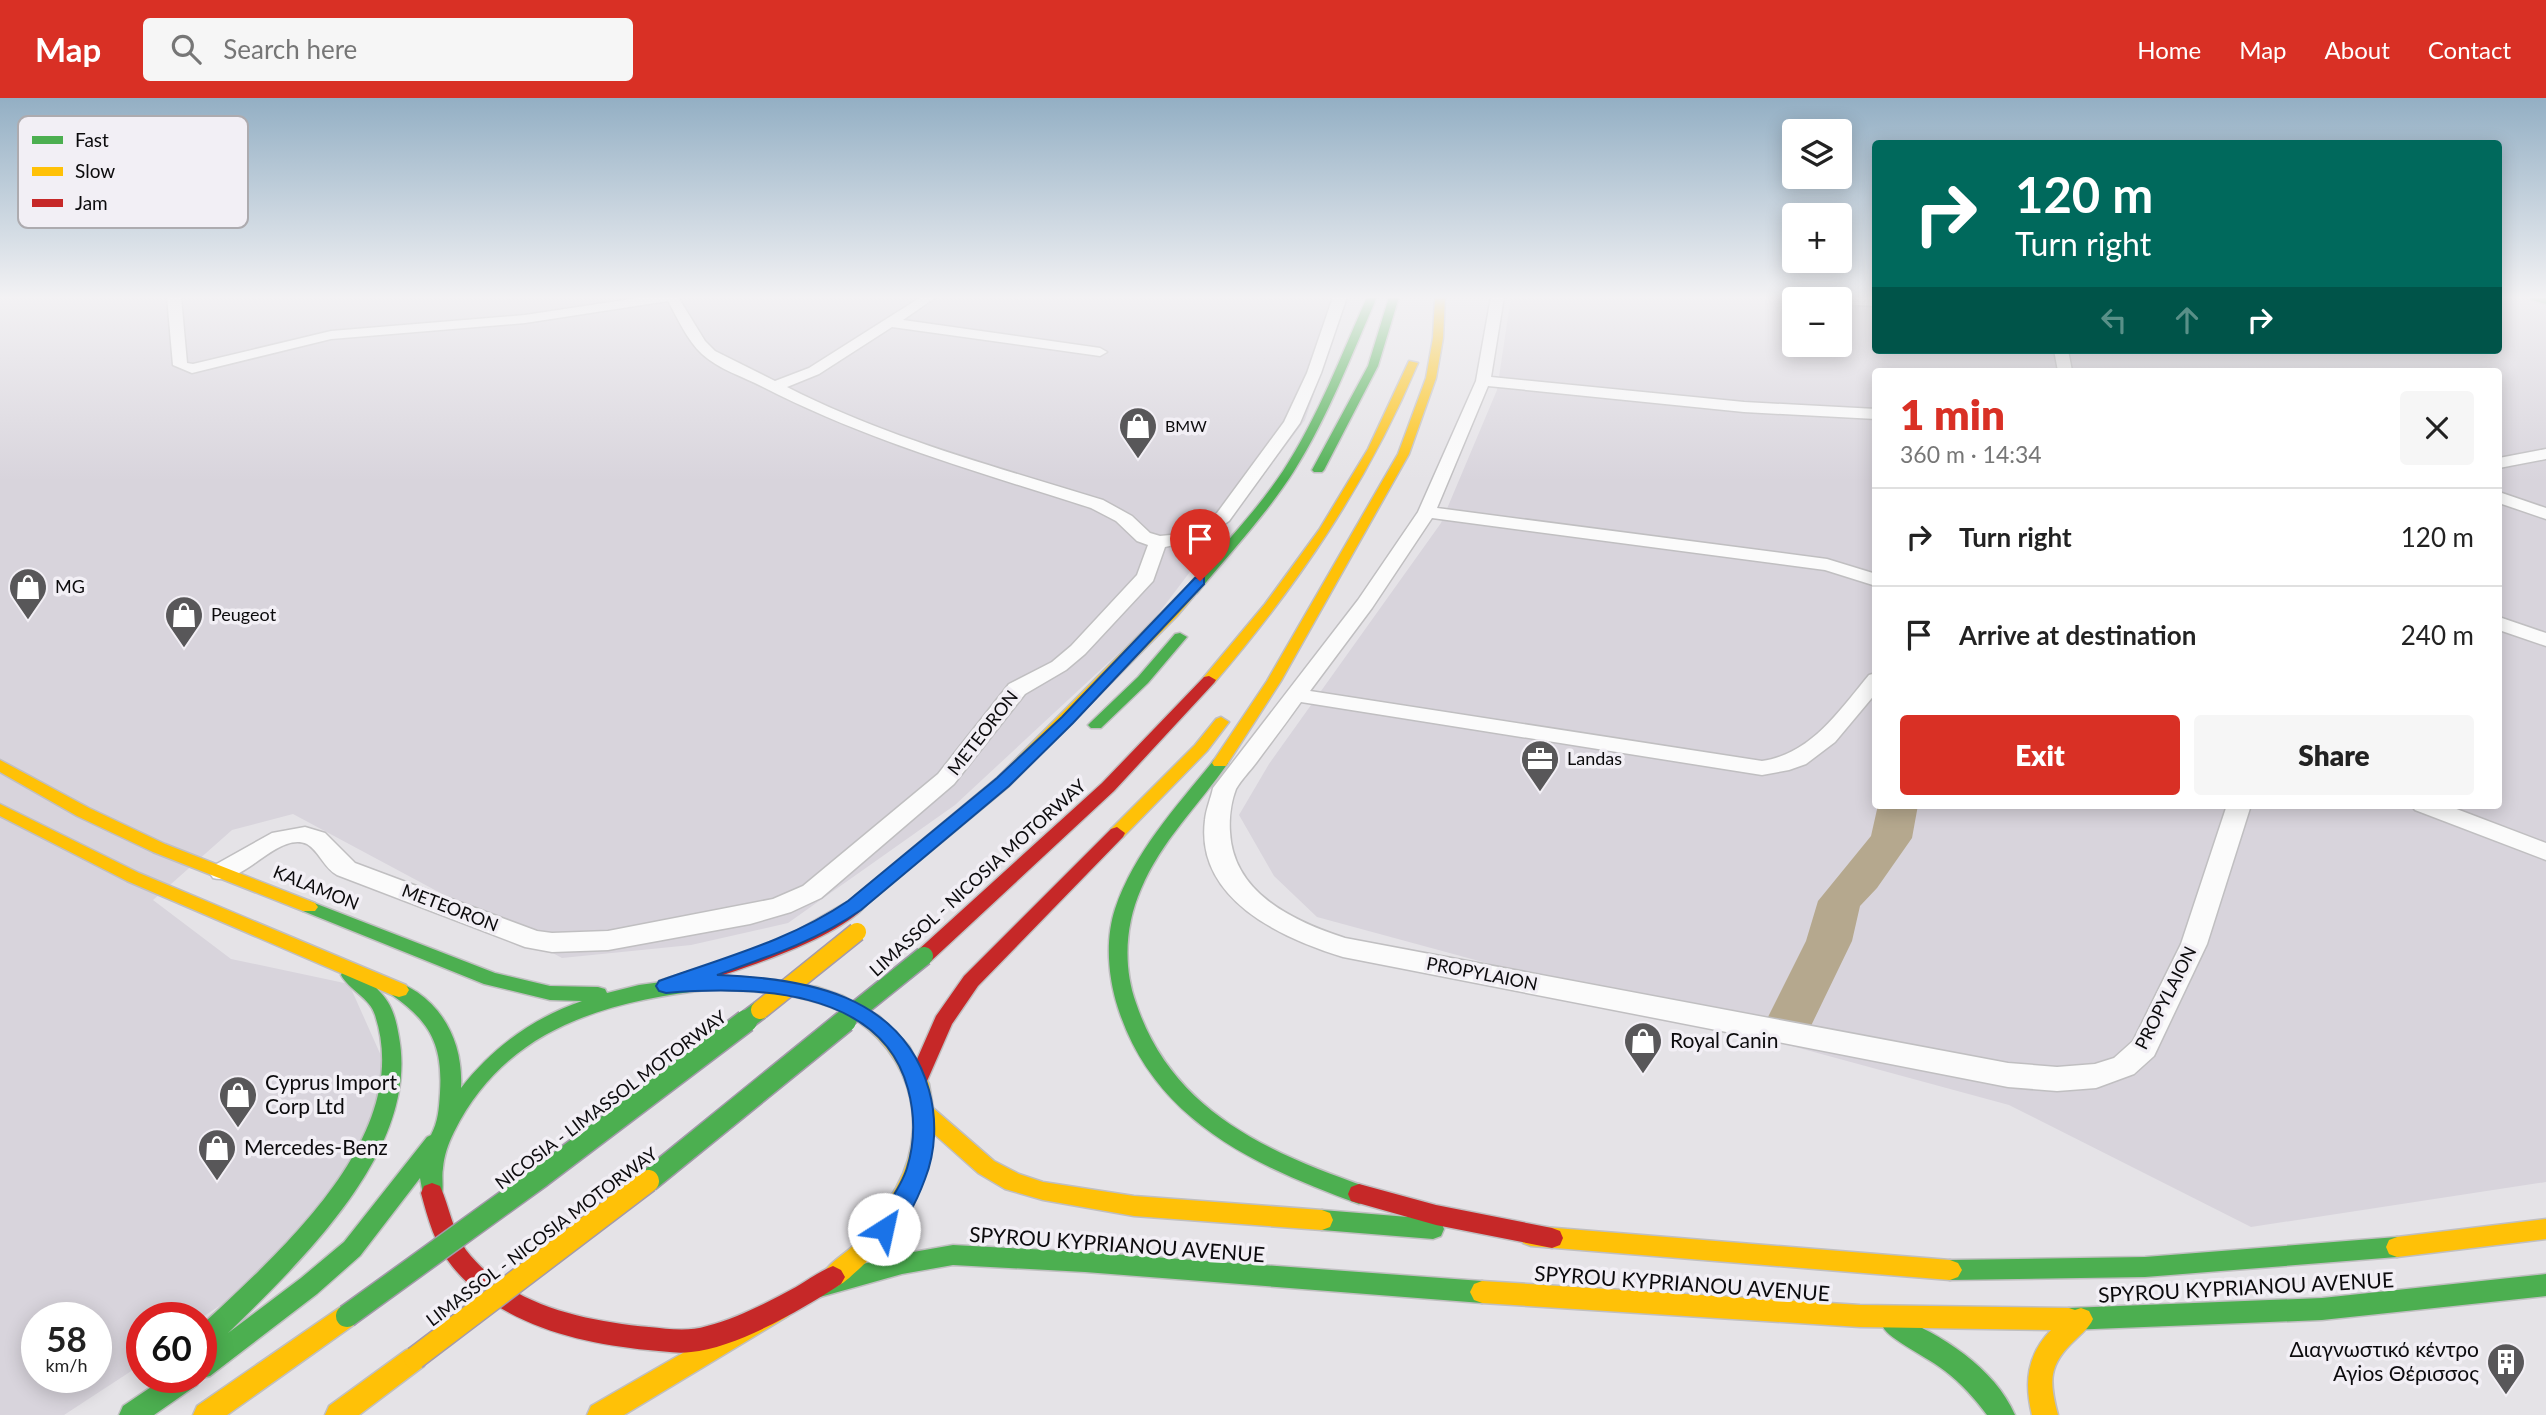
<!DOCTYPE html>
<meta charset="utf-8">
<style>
body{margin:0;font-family:Lato,sans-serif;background:#f6f6f6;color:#222;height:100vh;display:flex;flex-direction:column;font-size:26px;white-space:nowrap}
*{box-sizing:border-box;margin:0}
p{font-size:23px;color:#767676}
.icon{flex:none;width:38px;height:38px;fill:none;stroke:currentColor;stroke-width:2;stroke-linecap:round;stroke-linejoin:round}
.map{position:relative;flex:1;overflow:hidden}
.drawer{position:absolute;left:1872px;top:270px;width:630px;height:441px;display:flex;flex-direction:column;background:#fff;border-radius:7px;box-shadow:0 4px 18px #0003}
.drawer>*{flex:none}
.guide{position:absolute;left:1872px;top:42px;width:630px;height:214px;border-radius:7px;box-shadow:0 4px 18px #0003;background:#00695c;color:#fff;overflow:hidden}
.buttons{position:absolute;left:1782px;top:21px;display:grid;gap:14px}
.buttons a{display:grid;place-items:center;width:70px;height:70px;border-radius:7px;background:#fff;box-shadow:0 4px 18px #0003;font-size:35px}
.speed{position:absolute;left:21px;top:1204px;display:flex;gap:14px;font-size:35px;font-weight:700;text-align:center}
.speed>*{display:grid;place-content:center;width:91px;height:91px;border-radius:50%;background:#fff;box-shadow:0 4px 18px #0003;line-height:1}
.speed small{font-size:18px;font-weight:400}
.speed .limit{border:10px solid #d22;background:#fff;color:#111}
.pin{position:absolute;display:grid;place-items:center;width:60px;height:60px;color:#fff;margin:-72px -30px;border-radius:50% 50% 50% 0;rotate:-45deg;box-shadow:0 0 7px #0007}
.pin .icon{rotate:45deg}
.me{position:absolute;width:77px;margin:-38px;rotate:35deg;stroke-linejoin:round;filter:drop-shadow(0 0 5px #0008)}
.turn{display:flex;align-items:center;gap:24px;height:147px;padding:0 28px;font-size:32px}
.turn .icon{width:91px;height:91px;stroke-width:2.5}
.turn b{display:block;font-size:49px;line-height:60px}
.lanes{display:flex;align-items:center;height:66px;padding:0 28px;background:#0003;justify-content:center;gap:35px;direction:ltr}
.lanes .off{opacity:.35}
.round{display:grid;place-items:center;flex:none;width:74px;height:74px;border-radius:7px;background:#f6f6f6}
.summary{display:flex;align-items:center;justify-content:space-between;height:119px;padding:0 28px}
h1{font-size:42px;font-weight:800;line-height:52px;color:#d93025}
.action{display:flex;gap:14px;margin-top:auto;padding:14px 28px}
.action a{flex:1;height:80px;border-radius:7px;background:#d93025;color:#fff;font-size:28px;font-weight:800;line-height:80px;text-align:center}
.action a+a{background:#f6f6f6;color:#222}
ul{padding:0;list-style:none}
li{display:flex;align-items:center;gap:21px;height:98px;padding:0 28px;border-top:2px solid #e0e0e0}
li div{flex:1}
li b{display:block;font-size:26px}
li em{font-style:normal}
header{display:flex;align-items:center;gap:42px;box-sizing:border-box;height:98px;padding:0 35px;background:#d93025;color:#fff}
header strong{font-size:33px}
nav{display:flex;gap:38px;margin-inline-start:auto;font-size:24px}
.search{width:490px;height:63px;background:#f6f6f6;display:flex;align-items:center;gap:18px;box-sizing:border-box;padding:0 24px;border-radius:7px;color:#767676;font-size:26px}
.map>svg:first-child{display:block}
</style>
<header>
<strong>Map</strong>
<div class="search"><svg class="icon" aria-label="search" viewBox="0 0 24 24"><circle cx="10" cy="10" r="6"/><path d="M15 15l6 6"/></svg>Search here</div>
<nav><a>Home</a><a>Map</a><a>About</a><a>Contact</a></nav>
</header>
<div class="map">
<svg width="2546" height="1317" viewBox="0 0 2546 1317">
<rect width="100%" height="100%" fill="#e5e3e7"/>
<!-- built -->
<path fill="#d8d4dc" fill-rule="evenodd" d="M0,199H1347L1305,322L1152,524L955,707L788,825L691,847L562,860L293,716L232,732L153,802L231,861L349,886L395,989L299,1156L201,1220H142V1266L64,1317H0ZM37,1220H96V1279H37Z
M1511,199H1876V252H2499V199H2546V1084L2251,1129L2009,1007L1317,819L1274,778L1239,717L1269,666L1441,425L1497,292ZM1794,201H1839V247H1794ZM1876,273H2499V707H1876Z"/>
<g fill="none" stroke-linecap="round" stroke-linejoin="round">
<!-- river -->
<path fill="#b5a88e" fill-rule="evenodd" d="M1878,707H1918L1912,740L1877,790L1860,808L1852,843L1809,932L1792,937L1775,932L1768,919L1806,843L1818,803L1871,738Z"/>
<defs>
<path id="street" d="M167,199H181L187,265L193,266L331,233L525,217L644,199H678L705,243L715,253L775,283L809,270L921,199H936L903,222L1100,250L1107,254L1100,258L892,229L819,276L787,289C887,340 996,369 1103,402L1132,418L1150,435L1160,438L1181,436L1217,415L1284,324L1307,275L1333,199H1347L1321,275L1300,325L1229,423L1204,440L1165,449L1153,483L1085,556L1066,572L1025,596L954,686L821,800L791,814L750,826L608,852L552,854L525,849L337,777C324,770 319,753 307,746C277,733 243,789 213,780L209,774L213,768L272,735L305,729L325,735L355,765L537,833L552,835L608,833L773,801L803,788L938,676L1009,586L1052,564L1071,548L1137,477L1148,447L1137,443L1116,423L1091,410C979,374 868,343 763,289C744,279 718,271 702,256C687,242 678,221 668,203L525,225L331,241L192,275L173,267Z
M1491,199H1504L1491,279L1744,304L1876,311V321L1744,314L1488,288L1437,410L1827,461L1876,476V488L1825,472L1432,420L1372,510L1310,593L1762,663C1811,656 1839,613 1869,577L1876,575V595L1835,644L1806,666L1789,672L1762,677L1301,604C1286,625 1271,645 1256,665C1250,673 1241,682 1236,691C1231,704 1229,721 1230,734C1233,795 1293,823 1345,840L2008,965L2057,969L2095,966L2114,960L2133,943L2181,846L2227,707H2251L2207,846L2154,958L2134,976L2096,990L2057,993L2008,989L1343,859C1281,840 1195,801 1205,722C1206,711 1211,700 1213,690L1358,502L1418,414L1476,283Z
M1790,199H1830L1832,201L1794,202Z
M1836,199L1876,200V208L1839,206V201H1833Z
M2054,252H2068L2072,273H2058Z
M2546,351V361L2499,370V360Z
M2499,394L2546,410V421L2499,405Z
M2499,519L2546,535V548L2499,532Z
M2411,707H2446L2546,745V762L2415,712Z"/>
<path id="fast" d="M1367,199H1377C1351,258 1328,319 1294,373C1266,417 1230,455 1197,495H1187V489C1220,451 1255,415 1283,373C1318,319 1341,258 1367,199Z
M1389,199H1399L1378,268L1324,372L1322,374H1314L1312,372L1368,268Z
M2531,199L2546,200V206L2532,202Z
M1180,535L1187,539L1148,585L1101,630H1091L1088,627L1091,624L1138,579L1175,536Z
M1220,660L1228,665C1199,707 1161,743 1141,791C1125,827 1123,869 1136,905C1172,1013 1267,1054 1367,1089L1370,1096L1367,1103L1359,1106C1255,1068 1154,1023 1118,910C1108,879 1105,842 1115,811C1134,754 1177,708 1214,662Z
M309,803L495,875L550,888L598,889L605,891L607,895L639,887L714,877L721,879L724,884L721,889L714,891C607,903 506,929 454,1034C448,1046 444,1058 443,1070C441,1081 445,1092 440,1102L432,1105L424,1102L420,1080L360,1158L317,1196L210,1278L199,1281L197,1287L154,1317H119L123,1308L166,1279H201V1255L206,1251L201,1250V1228C278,1155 415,1038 375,917C370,900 349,892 341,877L343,872C358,868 372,885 381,895C393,908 396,922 399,939C420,1052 301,1163 228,1235L301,1180L344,1144L427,1039L431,1037C438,1024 439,1011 440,995C443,948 431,924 392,897L389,892L392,887C403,884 408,889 417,894C449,916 463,952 461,990C493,949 533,920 582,903L550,902L484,886L303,813L300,809L303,805Z
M1322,1112L1433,1121L1441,1124L1444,1131L1441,1138L1433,1141L1322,1132L1314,1129L1311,1122L1314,1115Z
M2397,1139L2405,1142L2408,1149L2405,1156L2397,1159L2145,1179L1950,1182L1942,1179L1938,1172L1942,1165L1950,1162L2145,1159Z
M953,1147L1085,1154L1482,1183L1490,1186L1494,1194L1490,1202L1482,1205L1085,1174L953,1167L902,1176L820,1199L812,1196L808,1188L812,1180L820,1177L902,1156Z
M2546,1176V1198L2322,1222L2069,1232L2061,1229L2057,1221L2061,1213L2069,1210L2322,1200Z
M1895,1218C1940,1235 1995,1270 2015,1317H1987C1975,1301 1961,1285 1945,1273C1931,1261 1888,1241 1883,1229L1887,1221Z"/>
<path id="slow" d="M1435,199H1445L1443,240L1436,280L1409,356L1281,583L1226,668H1214L1212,665L1267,583L1398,356L1426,280L1433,240Z
M1409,263L1418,265C1368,384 1298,487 1214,585H1204L1202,582L1204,579L1265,506L1319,432L1368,351Z
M1192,488L1199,492L1177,518L1009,688L867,806H855L852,802L855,798L997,680L1187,489Z
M1221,619L1229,624L1207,653L1123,739H1111L1109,735L1111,731L1195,647L1216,621Z
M0,662L89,710L165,746L315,805L318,809L315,813H303L153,754L77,718L0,674Z
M0,706L139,775L406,887L409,892L406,897L399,899L392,897L127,783L0,718Z
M714,877L776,882L817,889L843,898L879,918L909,948L929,986L933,1010L994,1063L1019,1076L1043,1084L1134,1098L1322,1112L1330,1115L1333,1122L1330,1129L1322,1132L1134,1118L1043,1102L1005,1091L978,1075L933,1035C927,1087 898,1136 859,1171C851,1178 844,1186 833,1190L825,1186L821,1179C828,1165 844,1157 855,1146C871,1129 884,1110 896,1090C939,1013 897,924 812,903C792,897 771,895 749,893C736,892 721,893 707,889L704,884L707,879Z
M2546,1121V1141L2397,1159L2389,1156L2386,1149L2389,1142L2397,1139Z
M1531,1128L1950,1162L1958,1165L1962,1172L1958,1179L1950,1182L1531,1148L1523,1145L1520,1138L1523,1131Z
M1482,1183L1860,1207L2069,1210L2075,1212L2081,1210L2089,1213L2093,1221C2089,1230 2082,1235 2075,1242C2048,1267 2049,1283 2058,1317H2032C2024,1284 2027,1257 2051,1232L1860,1229L1482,1205L1474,1202L1470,1194L1474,1186Z
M780,1199L788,1202L792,1210L788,1218L624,1317H587L591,1308Z
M347,1207L355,1210L359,1218L355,1226L227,1317H193L197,1308L339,1210Z
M415,1248L424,1252L427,1260L424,1268L359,1317H325L329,1308L406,1252Z"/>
<path id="jam" d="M1209,578L1216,582L1214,585L1114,693L931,863L924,865L917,863L915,858L917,853L1102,685L1204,579Z
M1117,729L1125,735L1123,739L978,888L952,926L924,990L917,992L910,990L907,984L936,918L964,878L1111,731Z
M861,796L867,798L870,802C845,842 712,881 666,895L659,893L656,888L659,883L736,859L786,839Z
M432,1085L440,1088C450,1110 452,1132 466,1152C508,1207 584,1223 649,1229C669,1231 688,1234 707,1228C738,1220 768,1204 796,1189C808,1182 820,1173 833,1168L841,1172L845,1179L841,1186C803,1211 736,1250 691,1254C677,1256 662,1253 648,1252C578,1245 498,1226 452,1168C435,1147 428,1121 421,1095L424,1088Z
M1359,1086L1436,1107L1552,1130L1560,1133L1563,1140L1560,1147L1552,1150L1436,1127L1351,1103L1348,1096L1351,1089Z"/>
</defs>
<!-- street casing -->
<use href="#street" stroke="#c0bfc1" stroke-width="3"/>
<!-- fast casing -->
<use href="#fast" stroke="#c0bfc1" stroke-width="3"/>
<!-- slow casing -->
<use href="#slow" stroke="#c0bfc1" stroke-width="3"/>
<!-- jam casing -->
<use href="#jam" stroke="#c0bfc1" stroke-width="3"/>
<!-- street -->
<use href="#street" fill="#fbfbfb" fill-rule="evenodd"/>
<!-- fast -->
<use href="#fast" fill="#4caf50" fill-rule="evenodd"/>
<!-- slow -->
<use href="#slow" fill="#ffc107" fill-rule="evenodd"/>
<!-- jam -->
<use href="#jam" fill="#c62828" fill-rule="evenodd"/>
<defs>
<path id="fast-bridge-far1" d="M744,924L760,912
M842,924L924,858"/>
<path id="fast-bridge" d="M648,1083L845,923
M347,1218L541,1078L746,923"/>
<path id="slow-bridge-far1" d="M760,912L857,834"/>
<path id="slow-bridge" d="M415,1260L648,1083"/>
</defs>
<!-- fast-bridge-far1 casing -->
<use href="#fast-bridge-far1" stroke="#a39aaa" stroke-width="21" stroke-linecap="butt"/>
<!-- fast-bridge casing -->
<use href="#fast-bridge" stroke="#a39aaa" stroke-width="25" stroke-linecap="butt"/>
<!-- slow-bridge-far1 casing -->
<use href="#slow-bridge-far1" stroke="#a39aaa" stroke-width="21" stroke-linecap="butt"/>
<!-- slow-bridge casing -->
<use href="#slow-bridge" stroke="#a39aaa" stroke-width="25" stroke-linecap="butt"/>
<!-- fast-bridge-far1 -->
<use href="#fast-bridge-far1" stroke="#4caf50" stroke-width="18"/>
<!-- fast-bridge -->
<use href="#fast-bridge" stroke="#4caf50" stroke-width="22"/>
<!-- slow-bridge-far1 -->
<use href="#slow-bridge-far1" stroke="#ffc107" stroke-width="18"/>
<!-- slow-bridge -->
<use href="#slow-bridge" stroke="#ffc107" stroke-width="22"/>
</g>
<!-- sky -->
<linearGradient id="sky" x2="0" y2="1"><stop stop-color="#93afc4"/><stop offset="0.52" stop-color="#f3f2f4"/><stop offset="1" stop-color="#f3f2f4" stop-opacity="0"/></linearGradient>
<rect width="2546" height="383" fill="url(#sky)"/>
<!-- route -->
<path fill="#1a73e8" stroke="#114b97" stroke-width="2" d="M1200,479L1204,480V486L1073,625L1009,688L861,812C816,843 767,859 717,877C804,880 902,896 929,992C937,1021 936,1053 925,1081C918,1100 903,1134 884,1141L876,1138L873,1131C883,1110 900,1093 907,1070C915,1044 915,1017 908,991C881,889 750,888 666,895L659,893L656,888L659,883C723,860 791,842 848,803L997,680L1062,619L1195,480Z"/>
<!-- icons -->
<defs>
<symbol id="shop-pin" viewBox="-11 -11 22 30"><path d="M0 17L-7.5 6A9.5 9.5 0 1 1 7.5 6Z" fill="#585759" stroke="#f2eff5"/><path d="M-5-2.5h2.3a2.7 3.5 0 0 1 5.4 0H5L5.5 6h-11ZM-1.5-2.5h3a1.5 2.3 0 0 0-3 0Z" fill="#fff"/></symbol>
<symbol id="office-pin" viewBox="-11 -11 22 30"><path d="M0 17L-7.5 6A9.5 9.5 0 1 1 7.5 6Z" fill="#585759" stroke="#f2eff5"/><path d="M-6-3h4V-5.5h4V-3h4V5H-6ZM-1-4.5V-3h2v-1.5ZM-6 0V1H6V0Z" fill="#fff"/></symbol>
<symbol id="building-pin" viewBox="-11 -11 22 30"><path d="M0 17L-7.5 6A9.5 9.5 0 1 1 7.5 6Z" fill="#585759" stroke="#f2eff5"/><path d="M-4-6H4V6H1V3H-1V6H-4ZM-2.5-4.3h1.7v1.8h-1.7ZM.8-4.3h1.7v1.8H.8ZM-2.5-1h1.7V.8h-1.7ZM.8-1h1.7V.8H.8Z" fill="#fff"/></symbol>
</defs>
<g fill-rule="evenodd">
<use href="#shop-pin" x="1116" y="306" width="44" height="60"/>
<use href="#shop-pin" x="6" y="467" width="44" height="60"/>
<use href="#shop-pin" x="162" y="495" width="44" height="60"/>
<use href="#office-pin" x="1518" y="639" width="44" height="60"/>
<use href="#shop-pin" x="1621" y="921" width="44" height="60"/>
<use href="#shop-pin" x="216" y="975" width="44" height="60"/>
<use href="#shop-pin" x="195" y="1028" width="44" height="60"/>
<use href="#building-pin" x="2484" y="1242" width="44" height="60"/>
</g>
<g text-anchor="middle" stroke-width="7" stroke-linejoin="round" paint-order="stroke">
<!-- far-poi labels -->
<g font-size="16" fill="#0c0b0d" stroke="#f2eff5" text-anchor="start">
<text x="1165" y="334">BMW</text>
</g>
<!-- poi labels -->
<g font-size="18" fill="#0c0b0d" stroke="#f2eff5" text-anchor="start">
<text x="55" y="495">MG</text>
<text x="211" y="523">Peugeot</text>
<text x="1567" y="667">Landas</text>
</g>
<!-- street labels -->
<g font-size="18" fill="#0c0b0d" stroke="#f2eff5">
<text transform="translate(983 635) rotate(-52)" y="6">METEORON</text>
<text transform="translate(978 780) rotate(-42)" y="6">LIMASSOL - NICOSIA MOTORWAY</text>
<text transform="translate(316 790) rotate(22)" y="6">KALAMON</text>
<text transform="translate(450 810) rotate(21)" y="6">METEORON</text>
<text transform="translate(1482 876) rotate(11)" y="6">PROPYLAION</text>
<text transform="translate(2166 900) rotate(-63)" y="6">PROPYLAION</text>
<text transform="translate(611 1002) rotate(-37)" y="6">NICOSIA - LIMASSOL MOTORWAY</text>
<text transform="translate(542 1139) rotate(-37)" y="6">LIMASSOL - NICOSIA MOTORWAY</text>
</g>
<!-- near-poi labels -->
<g font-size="21" fill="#0c0b0d" stroke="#f2eff5" text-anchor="start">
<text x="1670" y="950">Royal Canin</text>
<text x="265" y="992">Cyprus Import<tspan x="265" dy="24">Corp Ltd</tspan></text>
<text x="244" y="1057">Mercedes-Benz</text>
<text x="2479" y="1259" text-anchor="end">Διαγνωστικό κέντρο<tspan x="2479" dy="24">Αγios Θέρισσος</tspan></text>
</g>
<!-- near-street labels -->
<g font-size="21" fill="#0c0b0d" stroke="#f2eff5">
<text transform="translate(1117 1147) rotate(4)" y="7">SPYROU KYPRIANOU AVENUE</text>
<text transform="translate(1682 1186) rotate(4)" y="7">SPYROU KYPRIANOU AVENUE</text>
<text transform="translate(2246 1190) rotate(-3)" y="7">SPYROU KYPRIANOU AVENUE</text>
</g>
</g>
<!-- legend -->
<rect x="18" y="18" width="230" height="112" rx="10" fill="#f2eff5" stroke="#adabaf" stroke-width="2"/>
<rect x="32" y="38" width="31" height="8" fill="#4caf50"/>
<rect x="32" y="69" width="31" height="9" fill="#ffc107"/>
<rect x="32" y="101" width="31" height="8" fill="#c62828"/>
<g font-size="19" fill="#0c0b0d">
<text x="75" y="49">Fast</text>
<text x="75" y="80">Slow</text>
<text x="75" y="112">Jam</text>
</g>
</svg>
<div class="buttons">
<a><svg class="icon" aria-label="layers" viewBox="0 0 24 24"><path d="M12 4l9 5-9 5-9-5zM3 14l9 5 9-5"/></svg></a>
<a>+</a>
<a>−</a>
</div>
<div class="speed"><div>58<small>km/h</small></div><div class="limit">60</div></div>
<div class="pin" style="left:1200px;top:483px;background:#d93025"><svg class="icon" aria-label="arrive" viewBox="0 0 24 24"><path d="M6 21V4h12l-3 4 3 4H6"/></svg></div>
<svg class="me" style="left:884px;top:1131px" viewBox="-20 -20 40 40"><circle r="19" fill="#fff"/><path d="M0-13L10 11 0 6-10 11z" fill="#1a73e8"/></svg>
<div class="guide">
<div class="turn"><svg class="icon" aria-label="right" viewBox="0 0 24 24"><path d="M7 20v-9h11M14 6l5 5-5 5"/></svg><div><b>120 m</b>Turn right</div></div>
<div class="lanes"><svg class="icon off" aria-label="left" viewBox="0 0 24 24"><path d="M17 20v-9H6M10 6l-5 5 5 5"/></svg><svg class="icon off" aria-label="ahead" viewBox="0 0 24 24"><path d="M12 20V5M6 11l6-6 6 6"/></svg><svg class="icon" aria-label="right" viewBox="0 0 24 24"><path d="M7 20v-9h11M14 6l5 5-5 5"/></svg></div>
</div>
<section class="drawer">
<div class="summary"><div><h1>1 min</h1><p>360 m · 14:34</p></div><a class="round"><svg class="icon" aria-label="close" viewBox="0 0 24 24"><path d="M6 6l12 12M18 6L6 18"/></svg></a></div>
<ul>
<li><svg class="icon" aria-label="right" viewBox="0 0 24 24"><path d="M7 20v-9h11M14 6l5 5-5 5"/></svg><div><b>Turn right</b></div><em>120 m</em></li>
<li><svg class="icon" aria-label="arrive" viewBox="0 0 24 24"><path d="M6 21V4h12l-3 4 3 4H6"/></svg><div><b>Arrive at destination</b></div><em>240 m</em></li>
</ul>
<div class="action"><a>Exit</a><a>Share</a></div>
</section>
</div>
